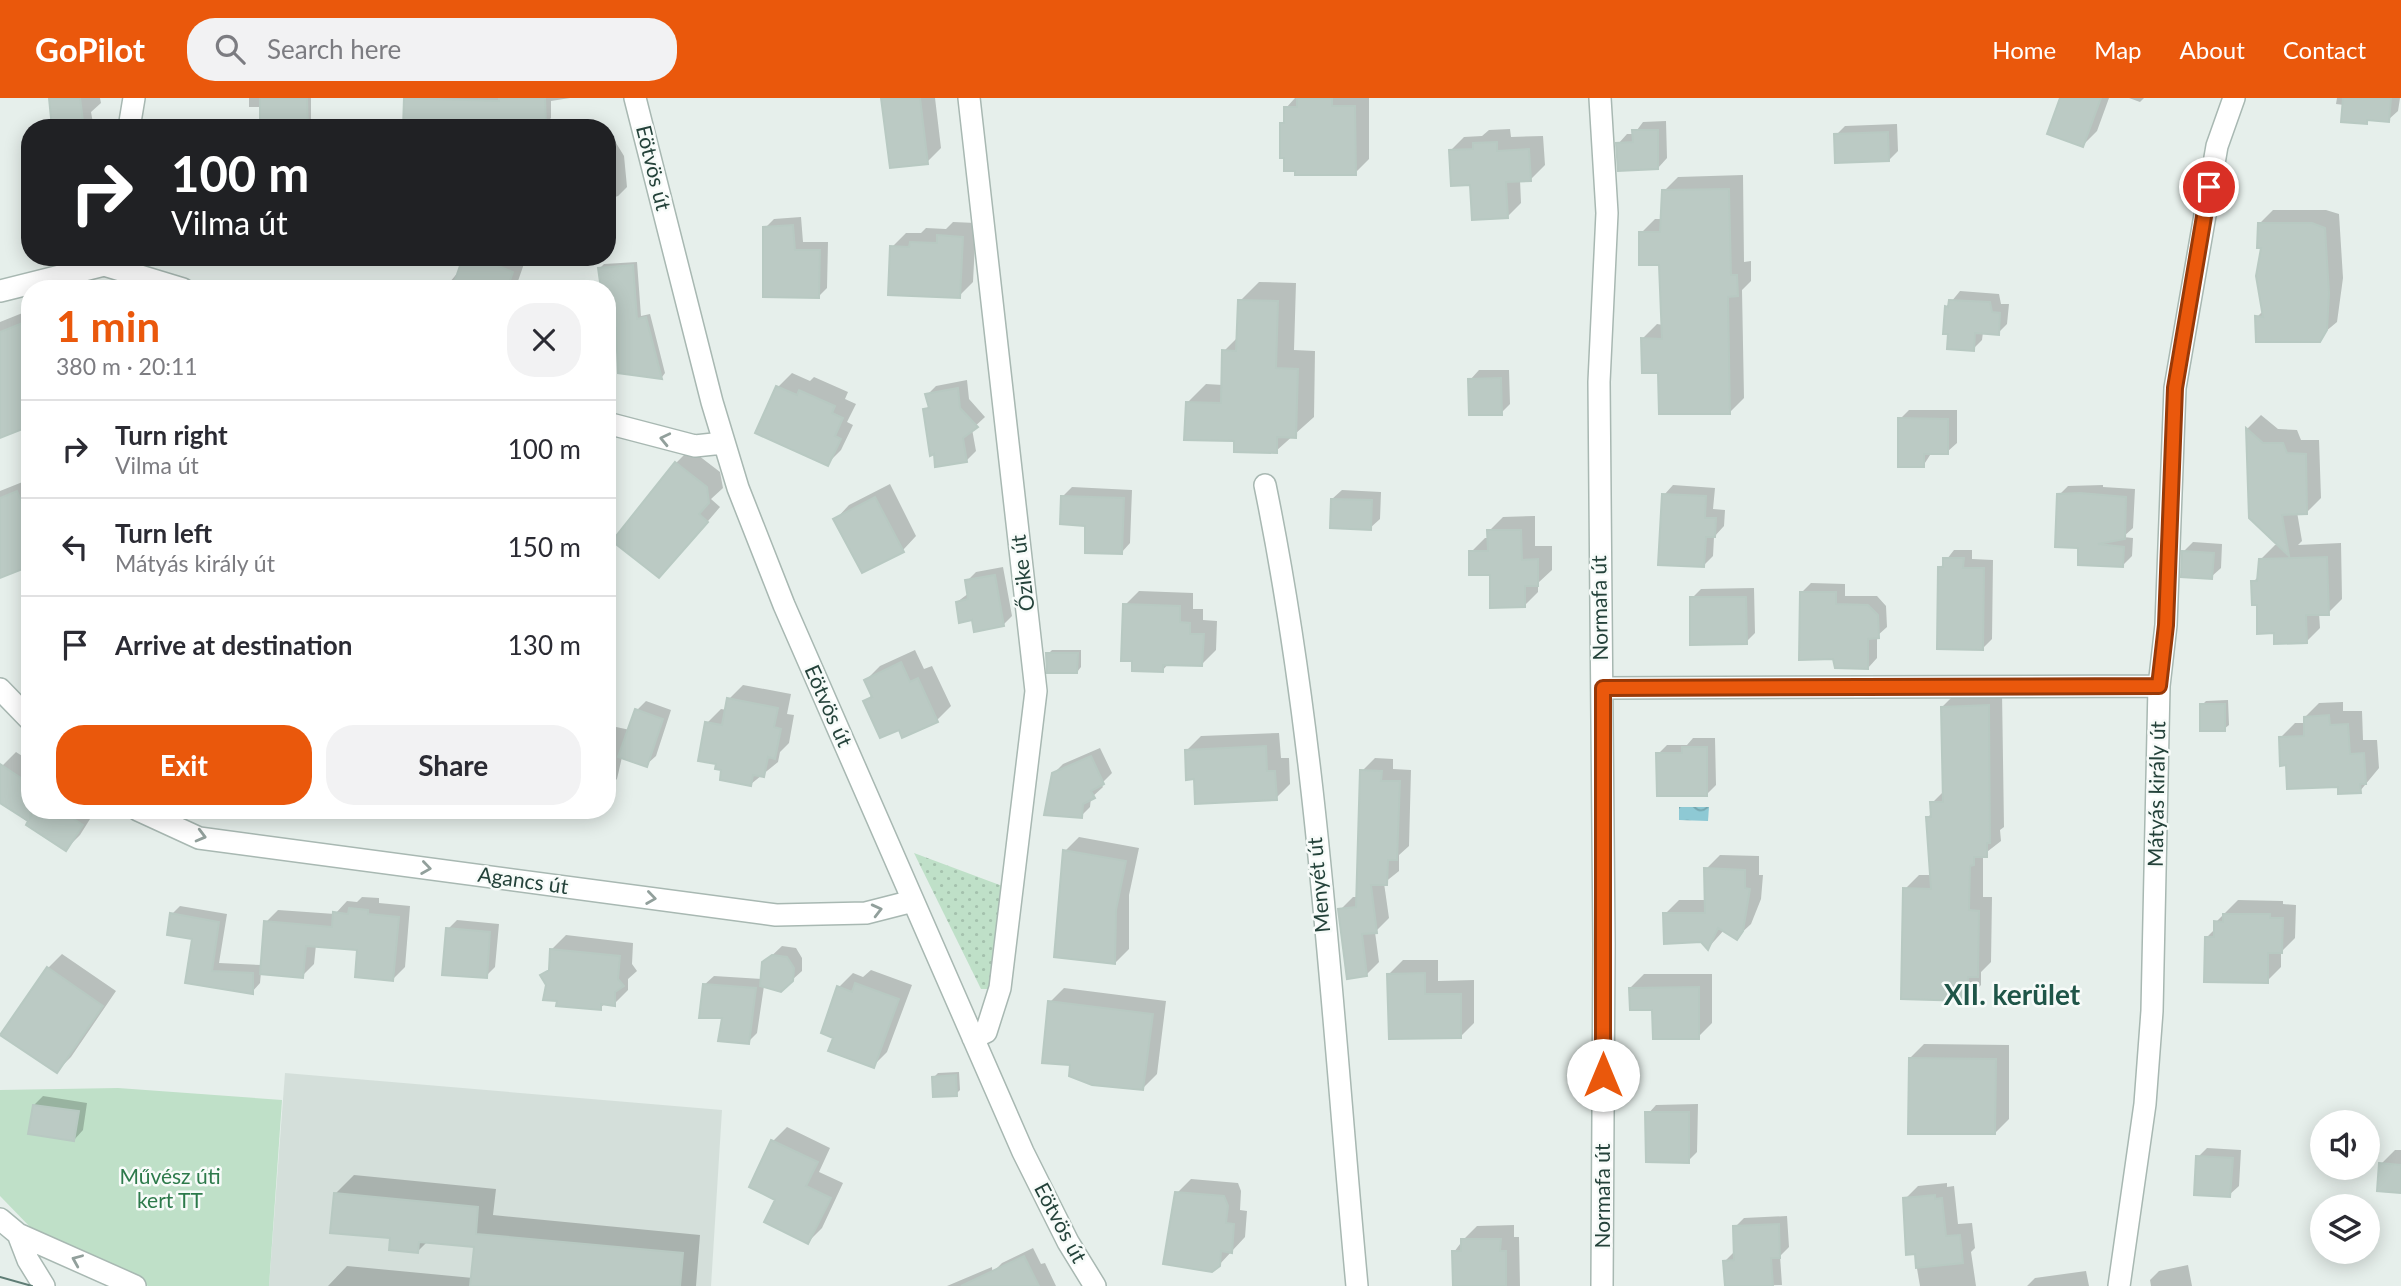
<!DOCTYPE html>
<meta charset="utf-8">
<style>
body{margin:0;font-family:Lato,sans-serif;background:#f2f2f3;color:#2b2b33;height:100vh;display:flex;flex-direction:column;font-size:26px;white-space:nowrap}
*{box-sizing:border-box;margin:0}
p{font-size:23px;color:#7c7c81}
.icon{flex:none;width:38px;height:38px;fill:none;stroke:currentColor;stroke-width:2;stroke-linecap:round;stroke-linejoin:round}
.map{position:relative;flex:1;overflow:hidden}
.details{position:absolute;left:21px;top:182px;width:595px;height:539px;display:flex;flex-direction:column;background:#fff;border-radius:28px;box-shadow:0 4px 18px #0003}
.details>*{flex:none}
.guide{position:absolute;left:21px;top:21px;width:595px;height:147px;border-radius:28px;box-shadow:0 4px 18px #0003;background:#202124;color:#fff;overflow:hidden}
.controls{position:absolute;left:2310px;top:1012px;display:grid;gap:14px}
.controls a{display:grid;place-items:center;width:70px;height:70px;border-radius:50%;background:#fff;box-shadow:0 4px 18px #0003;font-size:35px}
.pin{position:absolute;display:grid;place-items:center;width:60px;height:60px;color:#fff;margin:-30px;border:4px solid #fff;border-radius:50%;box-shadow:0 2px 7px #0007}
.me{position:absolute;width:77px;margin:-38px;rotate:0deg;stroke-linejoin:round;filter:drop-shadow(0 0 5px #0008)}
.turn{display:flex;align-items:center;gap:24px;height:147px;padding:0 35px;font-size:32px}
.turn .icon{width:91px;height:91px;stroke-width:2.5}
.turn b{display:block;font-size:49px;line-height:60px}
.round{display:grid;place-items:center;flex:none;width:74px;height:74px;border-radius:28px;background:#f2f2f3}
.overview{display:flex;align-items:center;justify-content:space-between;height:119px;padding:0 35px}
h1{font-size:42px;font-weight:700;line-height:52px;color:#ea580c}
.cta{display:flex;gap:14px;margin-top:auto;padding:14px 35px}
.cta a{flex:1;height:80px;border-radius:28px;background:#ea580c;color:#fff;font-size:28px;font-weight:700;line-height:80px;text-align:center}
.cta a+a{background:#f2f2f3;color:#2b2b33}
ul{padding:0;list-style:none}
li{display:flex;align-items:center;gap:21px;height:98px;padding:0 35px;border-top:2px solid #e1e1e2}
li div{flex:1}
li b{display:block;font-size:26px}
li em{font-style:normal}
header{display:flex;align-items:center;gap:42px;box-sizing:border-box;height:98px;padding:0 35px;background:#ea580c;color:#fff}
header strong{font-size:33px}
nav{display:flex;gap:38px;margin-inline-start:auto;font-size:24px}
.search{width:490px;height:63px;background:#f2f2f3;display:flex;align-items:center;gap:18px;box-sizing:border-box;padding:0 24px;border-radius:28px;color:#7c7c81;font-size:26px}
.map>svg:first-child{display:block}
</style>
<header>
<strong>GoPilot</strong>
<div class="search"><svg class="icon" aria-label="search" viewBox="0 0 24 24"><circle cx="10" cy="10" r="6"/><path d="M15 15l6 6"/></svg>Search here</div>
<nav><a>Home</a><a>Map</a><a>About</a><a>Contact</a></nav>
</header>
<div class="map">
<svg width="2401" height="1188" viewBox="0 0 2401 1188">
<defs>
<pattern id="grass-dots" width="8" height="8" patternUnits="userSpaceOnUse" patternTransform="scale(1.75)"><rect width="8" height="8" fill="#bfe0c8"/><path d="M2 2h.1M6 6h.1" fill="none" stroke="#a4c1ad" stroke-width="1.8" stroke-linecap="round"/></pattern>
<pattern id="water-waves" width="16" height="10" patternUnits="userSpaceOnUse" patternTransform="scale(1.75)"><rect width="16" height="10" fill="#8ec9d4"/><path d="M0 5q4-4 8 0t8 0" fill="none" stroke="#74a5ad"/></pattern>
</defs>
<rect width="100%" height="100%" fill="#e6efeb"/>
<!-- built -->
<path fill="#d4dfda" d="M285,975L722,1012L711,1188H269Z"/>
<!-- grass -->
<path fill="url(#grass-dots)" d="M914,755L1005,789L990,891H981Z"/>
<!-- park -->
<path fill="#bfe0c8" d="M118,990L282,1002L269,1188H148L65,1151L32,1131L0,1098V992Z"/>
<!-- water -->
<path fill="url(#water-waves)" d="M1679,709H1709L1708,723L1679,722Z"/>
<!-- shadow -->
<path fill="#0003" d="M51,0H100L101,5L91,14L93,25L88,30H54Z
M249,0H311V27L308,30L262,9H249Z
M406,0H570L551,3V20L545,27H534V30L405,28Z
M883,0H935L941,50L927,64Z
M1295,0H1369V61L1355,75L1282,26L1286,22V10Z
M2062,0H2109L2097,33L2083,47Z
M2129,0H2144L2140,4Z
M2337,0H2400L2398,13L2388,22L2370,20L2366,25L2344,7L2336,6Z
M1666,23L1667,60L1658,70L1618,46L1627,36H1634L1643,24Z
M1897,26L1898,53L1889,62L1836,37L1845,28Z
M1510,31L1511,39L1543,38L1545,67L1531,81L1520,82L1521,105L1507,119L1471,85L1450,53L1464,39L1482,38L1489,32Z
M613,40L624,58L627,89L618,98L607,102V41Z
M1743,77L1744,164L1751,163V183L1742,192L1744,300L1730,314L1660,273L1643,240L1657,226L1663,227L1661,165L1641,135L1655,121H1662L1664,93L1678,79Z
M30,100V130L27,103Z
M2273,112H2326L2339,116L2343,180L2337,224L2313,244L2258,242L2257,219L2264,212L2263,148L2259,126Z
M801,119L803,144H828L827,190L819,198L765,130L774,121Z
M953,124L976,125L973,184L959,198L892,149L906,135H921L926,130L946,131Z
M464,159L526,160L518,183L520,191H444L460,172Z
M637,164L641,218L650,216L665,275L662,279L620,273L618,229L600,170L604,166Z
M1259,184L1296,185L1294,252L1315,253L1314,319L1276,353L1236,342L1187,305L1206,286L1223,287L1224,253L1239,238L1240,203Z
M1960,193L1999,196L2001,206H2009L2007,226L1998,235L1983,234L1982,242L1973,251L1947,209Z
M30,212V263L0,338V224Z
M1479,272H1509L1510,306L1501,315L1470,282Z
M792,275L810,283L814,279L848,294L845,301L856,306L847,324L853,327L841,352L827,366L757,334L778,289Z
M967,282L969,301L985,319L972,331L976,353L967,362L925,312L930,307L927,297L936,288Z
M1909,312H1957V345L1947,354H1932L1923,368L1900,321Z
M2261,317L2278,331L2297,332L2301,342H2319L2321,400L2307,414H2297L2302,443L2298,447L2341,445L2342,501L2328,515H2319L2320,530L2306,544L2275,534L2258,505L2253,484L2259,478L2261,461L2275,447H2280L2251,420L2247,331Z
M690,351L720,374L723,390L711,401L720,409L673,464L676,365Z
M30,381V466L0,474V393Z
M890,386L916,438L903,452L836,421L849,407Z
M1673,387L1715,390L1713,411L1725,412L1724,428L1714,439L1713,458L1703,468L1664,397Z
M2103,387V389L2135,391L2133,430L2123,439L2133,440L2132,458L2123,467L2080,448L2059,397L2068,388Z
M1072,389L1132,392L1130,445L1121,455L1087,426L1063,398Z
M1342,392L1381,394L1380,421L1370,430L1332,401Z
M1535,418V448H1552V472L1538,485V494L1524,508L1471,454L1485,440H1489V433L1503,419Z
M2193,444L2222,446L2221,470L2211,479L2184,453Z
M1954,452H1972V461L1993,462L1992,541L1983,550L1940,470Z
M1003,469L1012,518L1003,527L973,520L957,504L969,495L967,483L976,474Z
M1811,485L1845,486V498H1877L1886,508L1887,529L1877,538V560L1868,570L1835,559L1802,494Z
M1754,490L1755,535L1746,544L1692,500L1701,491Z
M1139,493L1193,495V511H1203V522L1217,523L1216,552L1202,566L1169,565L1162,573L1125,507Z
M915,552L924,571L932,568L951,608L937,622L900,629L865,604L873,596L866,582L880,568Z
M1052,552H1081V569L1077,574L1048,556Z
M743,587L791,596L787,616L794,617L789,645L780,654L778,664L751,686L718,665L707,625L721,611L727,612L729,601Z
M2002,594L2004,729L2000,732L2001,743L1983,757V799H1992L1991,864L1981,874V887L1967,901L1905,791L1919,777H1932L1928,719L1933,714L1932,705L1944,693L1942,609L1956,595Z
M2228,602L2229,627L2224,631L2202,607L2206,603Z
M646,603L671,612L656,658L646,667L622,659L617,681L607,690V627L630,632L637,612Z
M2343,604V613H2362L2363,642H2377L2379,670L2360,693L2288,665L2281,639L2295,625H2306L2305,619L2319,605Z
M1279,635L1281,660H1289L1290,686L1276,700L1195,679L1187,652L1201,638Z
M1693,640H1715L1716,687L1707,696L1658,656L1667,647H1687Z
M1100,650L1112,675L1101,686L1103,689L1091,700L1090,709L1081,718L1053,676L1063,666Z
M16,654L30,663V712L95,713L80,737L66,751L0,704V670Z
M1375,660L1393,661V671L1411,672L1409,748L1399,757V773L1384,785L1389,820L1375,834L1379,864L1367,876L1340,812L1353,799H1358L1362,673Z
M1079,739L1139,750L1129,797V851L1115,865L1065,753Z
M1720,757L1759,758V777H1763L1761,801L1751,826L1737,839L1724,832L1708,850L1665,816L1679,802H1706V771Z
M362,799L379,800V805L410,808L405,869L393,881L359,851L316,847L314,866L302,878L261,874L260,885L252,894L187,883L194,840L172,816L180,808L227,816L219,865L262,867L266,824L278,812L335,816L347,803L357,804Z
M2238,802L2283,803V806L2296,807L2295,840L2281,854V869L2267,883L2207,839L2216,830V824Z
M457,822L499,826L495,869L486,878L448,831Z
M566,837L633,845L632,866L637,873L628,881V892L614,906L606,905L600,910L560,901L548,887L543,877L551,869L552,851Z
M782,848L796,850L802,860V873L792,882L764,888L757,935L748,944L724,918L704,887L714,878L762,881L764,865Z
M62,856L116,893L71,959L57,973L48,870Z
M1403,862H1438V883L1474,882V925L1460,939L1389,876Z
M871,872L912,887L887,954L873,968L835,939L839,889L853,875L863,879Z
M1644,876H1712V925L1698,939L1654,910L1630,890Z
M1064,890L1166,903L1157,976L1143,990L1072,966L1050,904Z
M1924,946L2009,947V1021L1995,1035L1910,960Z
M959,974L960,992L956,996L934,979L938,975Z
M43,998L87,1005L83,1032L74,1042L34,1007Z
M1698,1006L1697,1054L1688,1063L1647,1017L1656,1007Z
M787,1029L830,1050L819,1074L843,1085L822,1130L808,1144L777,1101L773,1043Z
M2207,1050L2241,1052L2239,1088L2229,1097L2198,1059Z
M2395,1052H2401V1094L2381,1066Z
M354,1077L496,1091L493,1117L700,1137L696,1188H328L347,1168L473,1180L476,1148L428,1143L418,1153L392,1139L335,1096Z
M1191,1081L1238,1085L1241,1093L1240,1112L1247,1113L1245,1139L1219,1167L1177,1095Z
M1947,1085V1089L1954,1088L1958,1126L1972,1125L1975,1150L1971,1154L1976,1188H1920L1905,1101L1918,1088Z
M1787,1118L1789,1149L1780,1158L1782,1187L1727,1188L1725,1163L1734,1154L1735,1129L1744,1120Z
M1514,1127V1139H1519L1520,1188H1454V1154L1463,1142L1477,1128Z
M1033,1150L1041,1166L1045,1165L1056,1188H1000L993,1174L1002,1165Z
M2188,1167L2192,1188H2151L2150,1182L2159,1173Z
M992,1169L993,1188H947Z
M2086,1173L2089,1188H2027L2035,1180Z"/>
<!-- building -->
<path fill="#bbcac4" stroke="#b8c9c2" stroke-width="2" d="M49,0H80L84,30H52Z
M260,0H307L308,30H260Z
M404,0L499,3V0H545L546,28L403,30Z
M881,0H920L928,66L890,70Z
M1297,0H1332V8H1355L1356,77H1295V73H1284V60H1280V25H1284V9H1297Z
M2060,0H2101L2083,49L2047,36Z
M2343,0H2391L2389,24L2367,22V26L2341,24Z
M1632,32H1658V71L1618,73L1616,45L1633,44Z
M1888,34L1889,63L1835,65L1834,36Z
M1497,44V53L1529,51L1531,83L1506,84L1508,120L1472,122L1470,87L1451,88L1449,52L1473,51V45Z
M1729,91L1731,177H1737L1738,198L1728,199L1730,316H1659L1658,275H1642L1641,240L1662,241L1659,167H1639V134H1660L1662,92Z
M2258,125H2312L2325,130L2329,195L2327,232L2320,244H2256L2255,218L2263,219L2256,178L2261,150H2257Z
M793,127L795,152H820L819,200L763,199V129Z
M937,137L963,139L960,200L888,197L890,148L909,149L910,144L937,145Z
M463,159H477L513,174L507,191H452Z
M633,167L637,221L646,219L662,281L618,275L616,230L607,229V191H601L598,170Z
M1238,202L1278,203L1276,270L1298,271L1296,340L1277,339V355L1234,354V343L1184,342L1186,304L1221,305L1222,252L1236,253Z
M1949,202L1990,204L1992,214L2000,215L1999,237L1975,235L1974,253L1947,251L1948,236H1943L1945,208L1948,209Z
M30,222V328L0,340V234Z
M1501,280L1502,317H1469L1468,281Z
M776,288L797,297L799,292L835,308L832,315L843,320L835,338L841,341L828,368L755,335Z
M958,290L960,310L978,329L963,340L967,364L935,369L934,356L930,358L923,311L929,310L925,296Z
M1898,320L1948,321V356H1924V369H1898Z
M2246,330L2263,345H2283L2287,355L2306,356L2307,416L2282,417L2289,458L2249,420Z
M675,364L707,389L709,405L699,416L708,424L659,480L612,443Z
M17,393L30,425V431L23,434L30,452V468L0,480V400Z
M2080,395L2126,399L2125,441L2098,446L2124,449L2123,469L2078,467V450L2055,449L2057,396Z
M1662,396L1706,398L1705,420H1716L1715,439H1706L1704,469L1658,467Z
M1061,398L1124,400L1122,456L1085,455V428L1060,426Z
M875,399L904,454L862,475L833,421Z
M1331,401L1372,402L1371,432L1330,430Z
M1487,432H1521L1522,462L1538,461V488H1525V509L1490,510V477H1469V453H1488Z
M2182,453L2214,455L2212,481L2181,479Z
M2327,459L2329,517H2306L2307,545L2274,546V535L2257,536V507H2252L2251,483H2257L2259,461Z
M1943,460H1964L1963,470H1984L1983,552L1937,551L1938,469H1943Z
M995,477L1004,528L974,534L972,522L959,525L956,504L968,501L965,482Z
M1800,494H1836V506L1868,507L1878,517L1879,540L1868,541V571L1835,570L1833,561L1799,562Z
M1690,499H1746L1747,546L1690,547Z
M1123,506L1180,508V524L1190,525V536H1204L1202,568L1163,567V574L1132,573V563H1121Z
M1046,555H1078L1077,575H1047Z
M901,564L910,584L918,580L938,624L902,640L899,632L880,640L863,603L872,599L864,582Z
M727,600L778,610L774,629L781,631L775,661L768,659L764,679L753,677L751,688L720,682L721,672L715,671L716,666L698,663L705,624L722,627Z
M2200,606H2225V633H2200Z
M1989,607L1990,745H1987V759H1974V767L1970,768L1969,812L1979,813L1978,879H1968L1967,903L1901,901L1903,790L1931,791L1926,719H1931L1930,704H1943L1941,609Z
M635,611L663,621L647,669L618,659Z
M2329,617L2330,627L2348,626L2350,656L2364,655L2366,686H2360L2361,695L2338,696V689L2287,691L2286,667L2280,668L2279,639L2304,638V619Z
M1266,648L1267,673H1275L1277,702L1195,706L1194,681L1186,682L1185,652Z
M1682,649H1707V698H1657L1656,655H1682Z
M1091,658L1104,686L1091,693L1095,700L1083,706L1082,720L1044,717L1052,675Z
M0,666L30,686V720L35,712H60L83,727L66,753L26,727L28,723L0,705Z
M1360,672L1382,673L1381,683H1400L1397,762H1388L1387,787H1371L1377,835L1362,836L1367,878L1347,881L1338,811L1356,809Z
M1063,752L1126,763L1116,812L1115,866L1054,859Z
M1704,770L1745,772V790L1750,791L1743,833L1737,842L1718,830L1708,852L1701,844L1664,846L1663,815H1705Z
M349,810L368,812V816L399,819L393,883L355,879L357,852L306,848L303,880L260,876L264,823L332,829L333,814L348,816Z
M170,815L219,824L212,873L253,875V896L185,885L192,841L167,837Z
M2223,816H2270V820H2283L2282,855H2268V885L2204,884L2205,839H2214V823L2223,824Z
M446,830L490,834L487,880L442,877Z
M550,851L620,858L618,881L624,888L615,894V908L601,906V912L556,908L557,903L543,902L546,887L540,877L549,872Z
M772,857L787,859L794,870L793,883L781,894L760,888L762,864Z
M47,869L103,908L57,975L0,937Z
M1425,875V896H1461V940L1389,941L1387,876Z
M855,885L899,901L874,970L828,953L833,940L821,935L837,888L852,894Z
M703,886L756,890L749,946L718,943L722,920H699Z
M1699,889V941H1653L1652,912H1630L1629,890Z
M1048,903L1153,916L1143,992L1092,987L1069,978L1070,967L1042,965Z
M1909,960L1996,961L1995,1036H1908Z
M956,977L957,998L933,999L932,979Z
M33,1007L79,1013L74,1043L28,1036Z
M1645,1014H1689V1065L1646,1064Z
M771,1042L818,1064L806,1088L831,1100L808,1146L764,1124L775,1102L749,1089Z
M2196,1058L2233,1060L2230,1099L2194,1097Z
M2379,1065L2401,1067V1095L2377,1093Z
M1175,1094L1224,1098L1228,1108L1226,1125L1234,1126L1232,1155L1221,1153L1220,1168L1212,1174L1163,1166Z
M334,1095L478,1109L476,1136L683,1155L680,1188H470L474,1149L419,1144L418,1155L389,1152L390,1140L330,1135Z
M1935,1097V1101L1942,1100L1946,1138L1960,1137L1963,1165L1916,1170L1915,1156L1906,1157L1903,1100Z
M1779,1126L1780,1160H1771L1773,1188H1725L1723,1163L1734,1162L1733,1128Z
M1461,1141H1501L1500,1153H1506V1188H1453L1452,1153H1461Z
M1024,1158L1039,1188H961Z"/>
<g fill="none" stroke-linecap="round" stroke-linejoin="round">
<defs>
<path id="minor" d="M635,0L712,304L738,390L784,507L1023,1054L1068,1144L1095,1188
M969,0L1036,593L1000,890L986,934L973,940
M1600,0L1607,115L1599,284L1604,846L1602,1188
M129,30L134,0
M104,167L183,191
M0,193L104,167
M607,325L695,348L723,345
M1265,387C1319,650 1332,921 1357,1188
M1603,590L2159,588
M0,591L30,622
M138,712L199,740L776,817L866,815L913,803
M0,1121L18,1136L28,1162L44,1188
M18,1136L135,1188
M2119,1188L2145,1006L2152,913L2159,588L2166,527L2175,290L2217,48L2234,0"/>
</defs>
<!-- minor casing -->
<use href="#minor" stroke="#a8b8b2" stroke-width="24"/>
<!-- minor -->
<use href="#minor" stroke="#fff" stroke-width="21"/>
<!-- tram -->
<path stroke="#5f7d75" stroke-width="2" d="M0,1179L32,1188"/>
</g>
<!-- one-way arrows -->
<defs><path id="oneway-chevron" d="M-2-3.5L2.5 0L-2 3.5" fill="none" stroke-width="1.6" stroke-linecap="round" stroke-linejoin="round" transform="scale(1.75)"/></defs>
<g stroke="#92a09c">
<use href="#oneway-chevron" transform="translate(665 341) rotate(-167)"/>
<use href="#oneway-chevron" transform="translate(201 738) rotate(15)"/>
<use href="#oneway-chevron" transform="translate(426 770) rotate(8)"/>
<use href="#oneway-chevron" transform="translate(651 800) rotate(8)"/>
<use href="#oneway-chevron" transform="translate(877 812) rotate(-14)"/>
<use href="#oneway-chevron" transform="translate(77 1162) rotate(-157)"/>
</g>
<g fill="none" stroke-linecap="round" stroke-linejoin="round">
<defs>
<path id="route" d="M1603,977V590L2159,588L2166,527L2175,290L2209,89"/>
</defs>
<!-- route casing -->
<use href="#route" stroke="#983908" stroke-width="18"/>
<!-- route -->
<use href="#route" stroke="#ea580c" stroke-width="12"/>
</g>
<g text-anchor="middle" stroke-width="5" stroke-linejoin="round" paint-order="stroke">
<!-- street labels -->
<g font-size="21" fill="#24423a" stroke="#f7fbf9">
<text transform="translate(653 70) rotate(76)" y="7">Eötvös út</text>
<text transform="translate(1023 475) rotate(-97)" y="7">Őzike út</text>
<text transform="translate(1600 510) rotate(-91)" y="7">Normafa út</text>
<text transform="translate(828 608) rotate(66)" y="7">Eötvös út</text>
<text transform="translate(2157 696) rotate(-89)" y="7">Mátyás király út</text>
<text transform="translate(523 783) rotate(8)" y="7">Agancs út</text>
<text transform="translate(1319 787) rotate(-95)" y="7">Menyét út</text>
<text transform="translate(1603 1098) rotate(-90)" y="7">Normafa út</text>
<text transform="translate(1060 1125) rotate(62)" y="7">Eötvös út</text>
</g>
<!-- park labels -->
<g font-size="21" fill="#2d7a4b" stroke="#f7fbf9">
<text x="170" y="1086">Művész úti<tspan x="170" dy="24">kert TT</tspan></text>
</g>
<!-- district labels -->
<g font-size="28" font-weight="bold" fill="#1f5548" stroke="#f7fbf9">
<text x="2012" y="907">XII. kerület</text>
</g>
</g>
</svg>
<div class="controls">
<a><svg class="icon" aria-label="sound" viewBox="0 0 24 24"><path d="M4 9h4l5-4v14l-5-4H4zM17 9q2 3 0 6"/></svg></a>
<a><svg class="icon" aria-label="layers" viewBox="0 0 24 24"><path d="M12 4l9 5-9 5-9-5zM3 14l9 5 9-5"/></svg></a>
</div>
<div class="pin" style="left:2209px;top:89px;background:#d93025"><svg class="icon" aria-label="arrive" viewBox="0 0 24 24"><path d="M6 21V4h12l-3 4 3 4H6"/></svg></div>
<svg class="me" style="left:1603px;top:977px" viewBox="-20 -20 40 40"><circle r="19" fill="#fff"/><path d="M0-13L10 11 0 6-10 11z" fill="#ea580c"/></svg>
<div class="guide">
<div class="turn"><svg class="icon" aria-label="right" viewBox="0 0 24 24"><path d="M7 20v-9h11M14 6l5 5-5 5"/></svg><div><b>100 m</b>Vilma út</div></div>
</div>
<section class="details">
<div class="overview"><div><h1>1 min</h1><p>380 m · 20:11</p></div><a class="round"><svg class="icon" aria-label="close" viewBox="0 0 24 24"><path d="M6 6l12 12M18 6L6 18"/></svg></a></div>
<ul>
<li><svg class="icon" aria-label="right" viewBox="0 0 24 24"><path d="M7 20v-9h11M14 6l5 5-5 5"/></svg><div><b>Turn right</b><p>Vilma út</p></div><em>100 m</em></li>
<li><svg class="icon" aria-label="left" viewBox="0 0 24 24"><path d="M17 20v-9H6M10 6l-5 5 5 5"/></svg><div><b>Turn left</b><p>Mátyás király út</p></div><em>150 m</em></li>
<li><svg class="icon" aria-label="arrive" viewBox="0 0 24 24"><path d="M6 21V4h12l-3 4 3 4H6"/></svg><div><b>Arrive at destination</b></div><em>130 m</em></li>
</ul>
<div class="cta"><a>Exit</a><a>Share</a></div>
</section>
</div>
